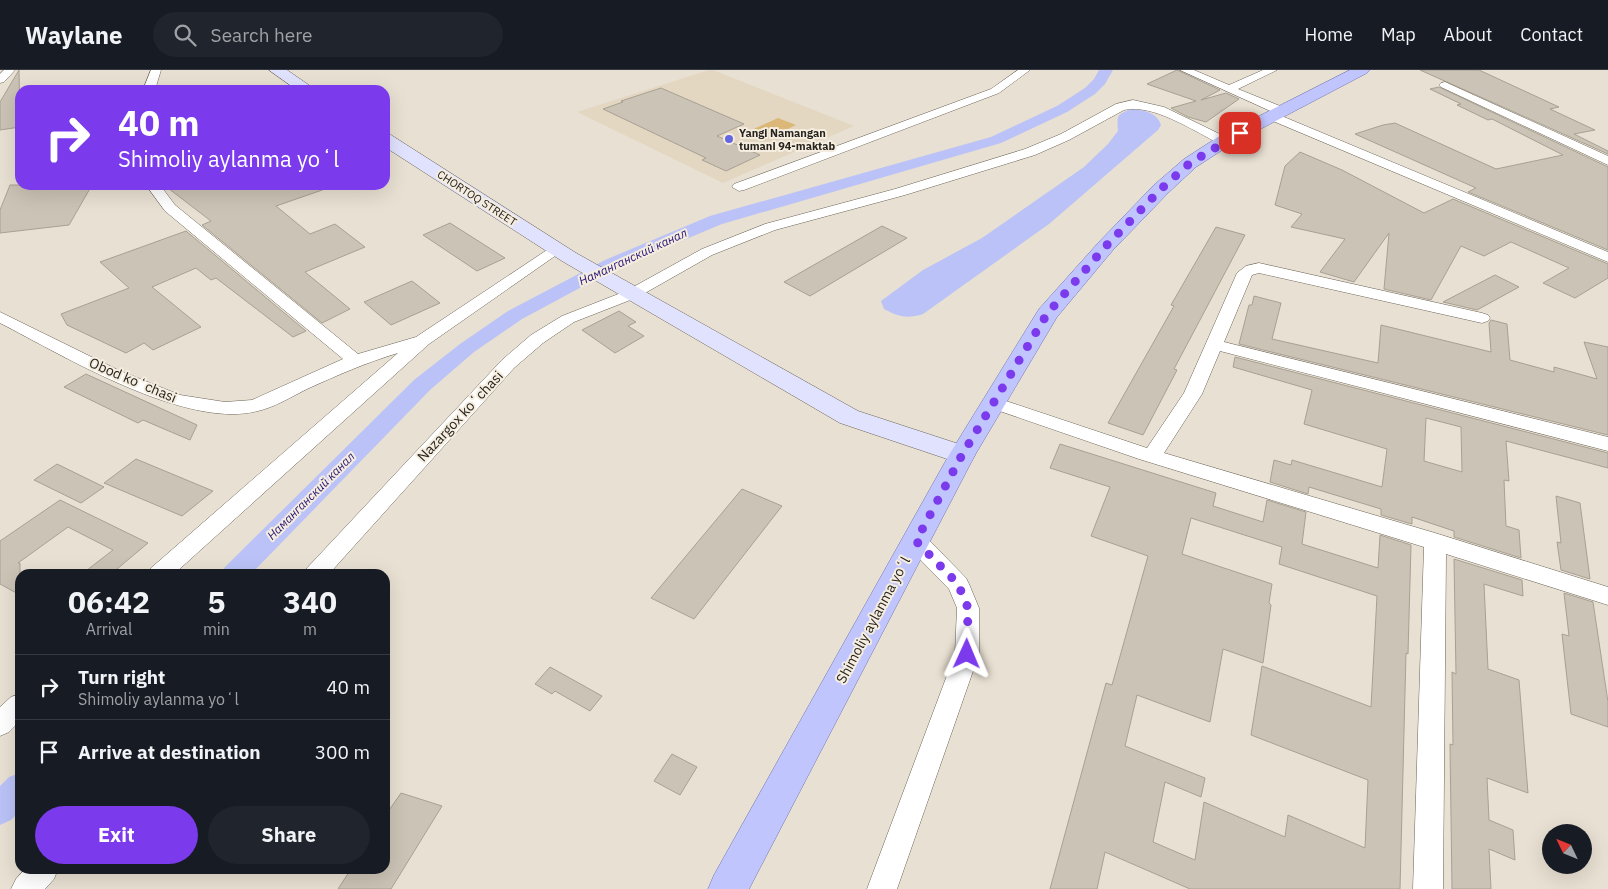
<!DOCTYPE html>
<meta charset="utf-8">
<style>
body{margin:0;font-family:"IBM Plex Sans",sans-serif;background:#20242c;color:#f1f3f6;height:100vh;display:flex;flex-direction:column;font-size:19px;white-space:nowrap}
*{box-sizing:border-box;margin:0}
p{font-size:16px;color:#9ea1a6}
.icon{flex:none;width:28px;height:28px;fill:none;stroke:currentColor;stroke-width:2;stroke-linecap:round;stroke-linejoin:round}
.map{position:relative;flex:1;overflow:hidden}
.details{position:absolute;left:15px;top:499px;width:375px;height:305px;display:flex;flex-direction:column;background:#171b24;border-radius:15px;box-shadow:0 5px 20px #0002}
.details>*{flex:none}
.guide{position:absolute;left:15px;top:15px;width:375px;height:105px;border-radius:15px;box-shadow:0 5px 20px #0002;background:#7c3aed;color:#fff;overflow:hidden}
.needle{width:32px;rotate:313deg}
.tools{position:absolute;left:1542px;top:754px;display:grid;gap:10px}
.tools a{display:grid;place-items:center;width:50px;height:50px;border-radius:50%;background:#171b24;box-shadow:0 5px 20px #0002;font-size:25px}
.pin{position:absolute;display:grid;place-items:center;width:42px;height:42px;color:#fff;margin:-21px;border-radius:10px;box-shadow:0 2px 8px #0006}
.me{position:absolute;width:55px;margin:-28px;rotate:1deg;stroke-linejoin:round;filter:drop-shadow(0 0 4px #0008)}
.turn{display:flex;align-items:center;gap:18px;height:105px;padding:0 20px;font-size:22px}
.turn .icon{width:65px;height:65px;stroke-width:2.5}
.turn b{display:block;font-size:35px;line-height:42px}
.eta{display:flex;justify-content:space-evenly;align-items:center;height:85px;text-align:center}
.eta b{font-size:30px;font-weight:800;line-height:35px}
.button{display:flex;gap:10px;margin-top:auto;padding:10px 20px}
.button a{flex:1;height:58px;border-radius:30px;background:#7c3aed;color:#fff;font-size:20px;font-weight:800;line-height:58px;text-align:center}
.button a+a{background:#20242c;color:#f1f3f6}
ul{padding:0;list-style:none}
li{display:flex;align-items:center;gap:15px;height:65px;padding:0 20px;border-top:1px solid #363941}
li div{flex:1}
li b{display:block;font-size:19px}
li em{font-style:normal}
header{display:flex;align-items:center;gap:30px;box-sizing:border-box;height:70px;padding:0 25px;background:#171b24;border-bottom:1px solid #363941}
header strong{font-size:24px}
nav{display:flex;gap:28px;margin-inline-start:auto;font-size:18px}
.search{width:350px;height:45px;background:#20242c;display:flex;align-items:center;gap:12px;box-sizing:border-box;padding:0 18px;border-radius:28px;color:#9ea1a6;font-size:19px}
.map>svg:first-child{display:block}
</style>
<header>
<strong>Waylane</strong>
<div class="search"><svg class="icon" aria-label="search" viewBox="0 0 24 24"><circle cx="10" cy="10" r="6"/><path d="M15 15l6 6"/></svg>Search here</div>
<nav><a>Home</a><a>Map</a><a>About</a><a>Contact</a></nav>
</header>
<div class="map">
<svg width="1608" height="819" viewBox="0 0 1608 819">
<rect width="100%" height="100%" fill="#e8e0d2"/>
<!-- built -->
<path fill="#e3d7c2" d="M709,0H713L854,56L723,113L577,42Z"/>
<!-- green -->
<path fill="#dbb878" d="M778,48L796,55L763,71L745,63Z"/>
<!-- water -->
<path fill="#bac2f7" d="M1132,39C1143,40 1157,42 1161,55L1158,60L1049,154L923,244C907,249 899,247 884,239L881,231L923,200L982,168L1084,97L1108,74L1118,61C1117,46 1116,44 1132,39Z"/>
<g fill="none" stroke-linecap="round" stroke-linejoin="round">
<!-- canal -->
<path fill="#bac2f7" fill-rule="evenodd" d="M1099,0H1113L1105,14L1095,24L1067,42L1001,73L722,154L617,198L522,249L474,282L430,320L251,504H221L225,497L414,310L460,274L508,241L605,190L710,146L991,67L1057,36L1085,18L1094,9Z
M20,703V741L11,750L0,755V716L9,707Z"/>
</g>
<!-- building -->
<path fill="#cbc3b5" stroke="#a8a193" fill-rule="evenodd" d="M19,0L20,57L0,60V32Z
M1177,0L1220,20L1201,30L1226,23L1239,29L1206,52L1188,47L1171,38L1196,31L1147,14Z
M1420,0H1479L1559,37L1550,39L1595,60L1574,64L1608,81V84Z
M1439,17L1608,97V180L1468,122L1476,118L1355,64L1383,55L1395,53L1496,99L1563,85L1498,52L1492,49L1488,50L1457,35L1461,34L1430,19Z
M661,18L744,54L717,66L760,85L726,101L702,90L706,88L603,39L623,32L621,31Z
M1300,82L1342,100L1424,143L1453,129L1608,194V208L1575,228L1543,213L1569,198L1511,172L1484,186L1461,176L1431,230L1384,219L1389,163L1354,212L1320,202L1345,169L1291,157L1302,144L1275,135L1285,96Z
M10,115H92L69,155L0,163V140Z
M164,115H328V118L276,136L310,164L335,154L365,177L305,202L350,239L322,253L202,155L211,151Z
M450,153L505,188L477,201L423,165Z
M882,156L907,168L810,226L784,212Z
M1216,157L1245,165L1174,299L1177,300L1143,365L1108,353L1174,236L1171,235Z
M186,161L306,261L293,267L216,208L211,210L196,198L152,217L201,257L153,280L144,273L126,283L67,255L61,244L129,218L100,192Z
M1495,205L1519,217L1477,240L1443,232Z
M412,211L440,233L391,255L364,232Z
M1254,226L1281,233L1272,269L1378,293L1381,255L1491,282L1489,253L1491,250L1507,254L1510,290L1554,302V297L1597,309L1584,272L1608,277V365L1239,274L1249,235H1252Z
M619,241L636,252L628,256L644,266L615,283L582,260Z
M1235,287L1608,383V398L1506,371L1509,411L1504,410L1506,456L1519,460L1521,488L1454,467V461L1412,447V454L1381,445V439L1309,417L1308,424L1270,412L1274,390L1291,395L1292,390L1382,417L1387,379L1304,354L1312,320L1233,297ZM1426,348L1461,357L1462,402L1424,391Z
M86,304L197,355L190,370L143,350L138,353L64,317Z
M1060,374L1216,423L1213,436L1263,452L1267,430L1306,442L1302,474L1378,498L1380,465L1411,475L1408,584L1406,583L1400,819H1190L1105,782L1097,819H1050L1106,613L1112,615L1148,486L1091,466L1110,417L1050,398ZM1191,448L1282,477L1279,494L1377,526L1371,637L1262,596L1251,665L1368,710L1365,778L1288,745L1285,767L1204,732L1195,790L1153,772L1165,712L1201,727L1205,708L1125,676L1137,625L1210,652L1223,579L1263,593L1271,535L1269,533L1272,514L1182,484Z
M136,389L213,421L182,446L104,413Z
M57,394L104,417L81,433L34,410Z
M742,419L782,436L694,549L651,528Z
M1556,426L1580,433L1590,509L1561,500L1557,472L1561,473Z
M60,430L148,473L111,504H82L113,480L68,457L18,493H20V525L0,514V471Z
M1454,489L1522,510L1523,526L1484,514L1488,599L1519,610L1528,723L1487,708L1489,750L1513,760L1515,790L1489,779L1491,819H1452L1450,674L1453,675L1452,602L1456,604Z
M1564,523L1593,532L1608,632V657L1571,644L1562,564L1569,566Z
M550,597L602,626L590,641L555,621L552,624L535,614Z
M672,684L697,697L680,725L654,711Z
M401,723L442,736L391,819H338L351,799H385V746Z"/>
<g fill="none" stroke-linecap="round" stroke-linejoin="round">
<defs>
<path id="minor" d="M4,0H15L4,12L0,13V4Z
M151,0H161L155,20H143Z
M1018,0H1030L999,23L744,120L739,121L732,117L734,114L991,19Z
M1180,0H1194L1229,15L1263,0H1277L1238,19L1285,38L1287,41L1281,45L1277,44Z
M1445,12L1608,86V95L1441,17L1439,15L1441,13Z
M1133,30L1164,37L1228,68L1230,71L1228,74H1220C1194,61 1152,33 1124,40L1069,70L1035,85L905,125L775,160L712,185L638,227L574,252L543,273L514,298L329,504H304L307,498L502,290L531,265L562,246L626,221L702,179L765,154L895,119L1025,79L1061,64L1116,34Z
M1272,42L1608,182V192L1268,49L1266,46L1268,43Z
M146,115H160L175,135L358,284L416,267L553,176H563L565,179L429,274L174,504H148L151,498L398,283C365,293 338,305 307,319C291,327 275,337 258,341C186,360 64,286 0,253V242L118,300L180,325L225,332L252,330L343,289L165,141Z
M1259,193L1482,243L1488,245L1490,248L1488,251L1482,253L1259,203L1252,205L1224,272L1608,367V381L1220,281L1202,324L1164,383L1435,463L1608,517V535L1446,484L1443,819H1413L1424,477L1139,389L988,337L985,333L988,329L994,327L1147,378L1184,323L1237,203L1246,196Z
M916,463L924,465L966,508L969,514L979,538V584L897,819H867L955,584L957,538L949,519L908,477L905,471L908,465Z
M20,624V651L9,662L0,666V637L11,627Z
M25,799H58L54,809L45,819H11L16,809Z"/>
<path id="secondary" d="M269,0H287L316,20H297Z
M385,64L391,65L576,183L858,341L971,378L975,385L971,392L962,394L840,353L562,191L385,77Z"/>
<path id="primary" d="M1350,0H1370L1367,3L1230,75L1196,97L1168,123L1113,180L1057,247L975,385L749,819H708L714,805L949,385L1039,239L1099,172L1154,115L1184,89L1218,67Z"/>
</defs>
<!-- minor casing -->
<use href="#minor" stroke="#6b6457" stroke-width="1"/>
<!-- secondary casing -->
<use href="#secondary" stroke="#6b6457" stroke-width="1"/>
<!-- primary casing -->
<use href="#primary" stroke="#6f74af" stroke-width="1"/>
<!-- minor -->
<use href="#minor" fill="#fff" fill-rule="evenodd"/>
<!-- secondary -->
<use href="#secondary" fill="#e0e2fe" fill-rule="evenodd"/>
<!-- primary -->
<use href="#primary" fill="#c0c5fe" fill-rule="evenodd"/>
</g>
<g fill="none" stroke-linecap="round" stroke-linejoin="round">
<!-- route -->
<path stroke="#7c3aed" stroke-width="9" stroke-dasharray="0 16.2" d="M967,584L968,538L958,514L916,471L962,385L1047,244L1106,176L1161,119L1190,93L1240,63"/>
</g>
<!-- markers -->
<circle fill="#6467e0" stroke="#f5eddf" stroke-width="2" cx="729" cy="69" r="5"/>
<g text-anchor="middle" stroke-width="4" stroke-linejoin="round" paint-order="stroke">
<!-- far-poi labels -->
<g font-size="11" font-weight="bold" fill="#27241f" stroke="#f5eddf" text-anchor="start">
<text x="739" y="67">Yangi Namangan<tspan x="739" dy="13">tumani 94-maktab</tspan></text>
</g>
<!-- far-street labels -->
<g font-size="11" fill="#27241f" stroke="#f5eddf">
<text transform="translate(477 128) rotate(33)" y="4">CHORTOQ STREET</text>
</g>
<!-- far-water labels -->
<g font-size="12" font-style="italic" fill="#221175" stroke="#f5eddf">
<text transform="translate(633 187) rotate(-25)" y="4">Наманганский канал</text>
<text transform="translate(311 426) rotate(-45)" y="4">Наманганский канал</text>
</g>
<!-- street labels -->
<g font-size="14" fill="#27241f" stroke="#f5eddf">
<text transform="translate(133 310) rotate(23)" y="5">Obod koʻchasi</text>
<text transform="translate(460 346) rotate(-47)" y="5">Nazargox koʻchasi</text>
<text transform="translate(873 550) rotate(-62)" y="5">Shimoliy aylanma yoʻl</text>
</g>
</g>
</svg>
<div class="tools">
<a><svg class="needle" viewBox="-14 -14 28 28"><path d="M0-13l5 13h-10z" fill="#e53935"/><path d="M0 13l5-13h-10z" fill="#9ea1a6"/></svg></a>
</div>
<div class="pin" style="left:1240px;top:63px;background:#d93025"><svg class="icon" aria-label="arrive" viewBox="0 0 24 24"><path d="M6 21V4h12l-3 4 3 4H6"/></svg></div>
<svg class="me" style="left:967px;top:584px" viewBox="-20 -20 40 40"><path d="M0-17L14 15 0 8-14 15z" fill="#7c3aed" stroke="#fff" stroke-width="4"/></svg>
<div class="guide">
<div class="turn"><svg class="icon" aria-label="right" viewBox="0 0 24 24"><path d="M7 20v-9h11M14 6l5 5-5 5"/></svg><div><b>40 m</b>Shimoliy aylanma yoʻl</div></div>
</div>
<section class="details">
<div class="eta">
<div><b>06:42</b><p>Arrival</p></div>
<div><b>5</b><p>min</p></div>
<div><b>340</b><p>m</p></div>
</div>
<ul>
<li><svg class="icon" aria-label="right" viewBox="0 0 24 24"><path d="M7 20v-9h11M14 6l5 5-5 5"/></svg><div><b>Turn right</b><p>Shimoliy aylanma yoʻl</p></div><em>40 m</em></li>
<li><svg class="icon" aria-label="arrive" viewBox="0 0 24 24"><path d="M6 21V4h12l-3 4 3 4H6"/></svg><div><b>Arrive at destination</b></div><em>300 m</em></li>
</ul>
<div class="button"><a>Exit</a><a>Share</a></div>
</section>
</div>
